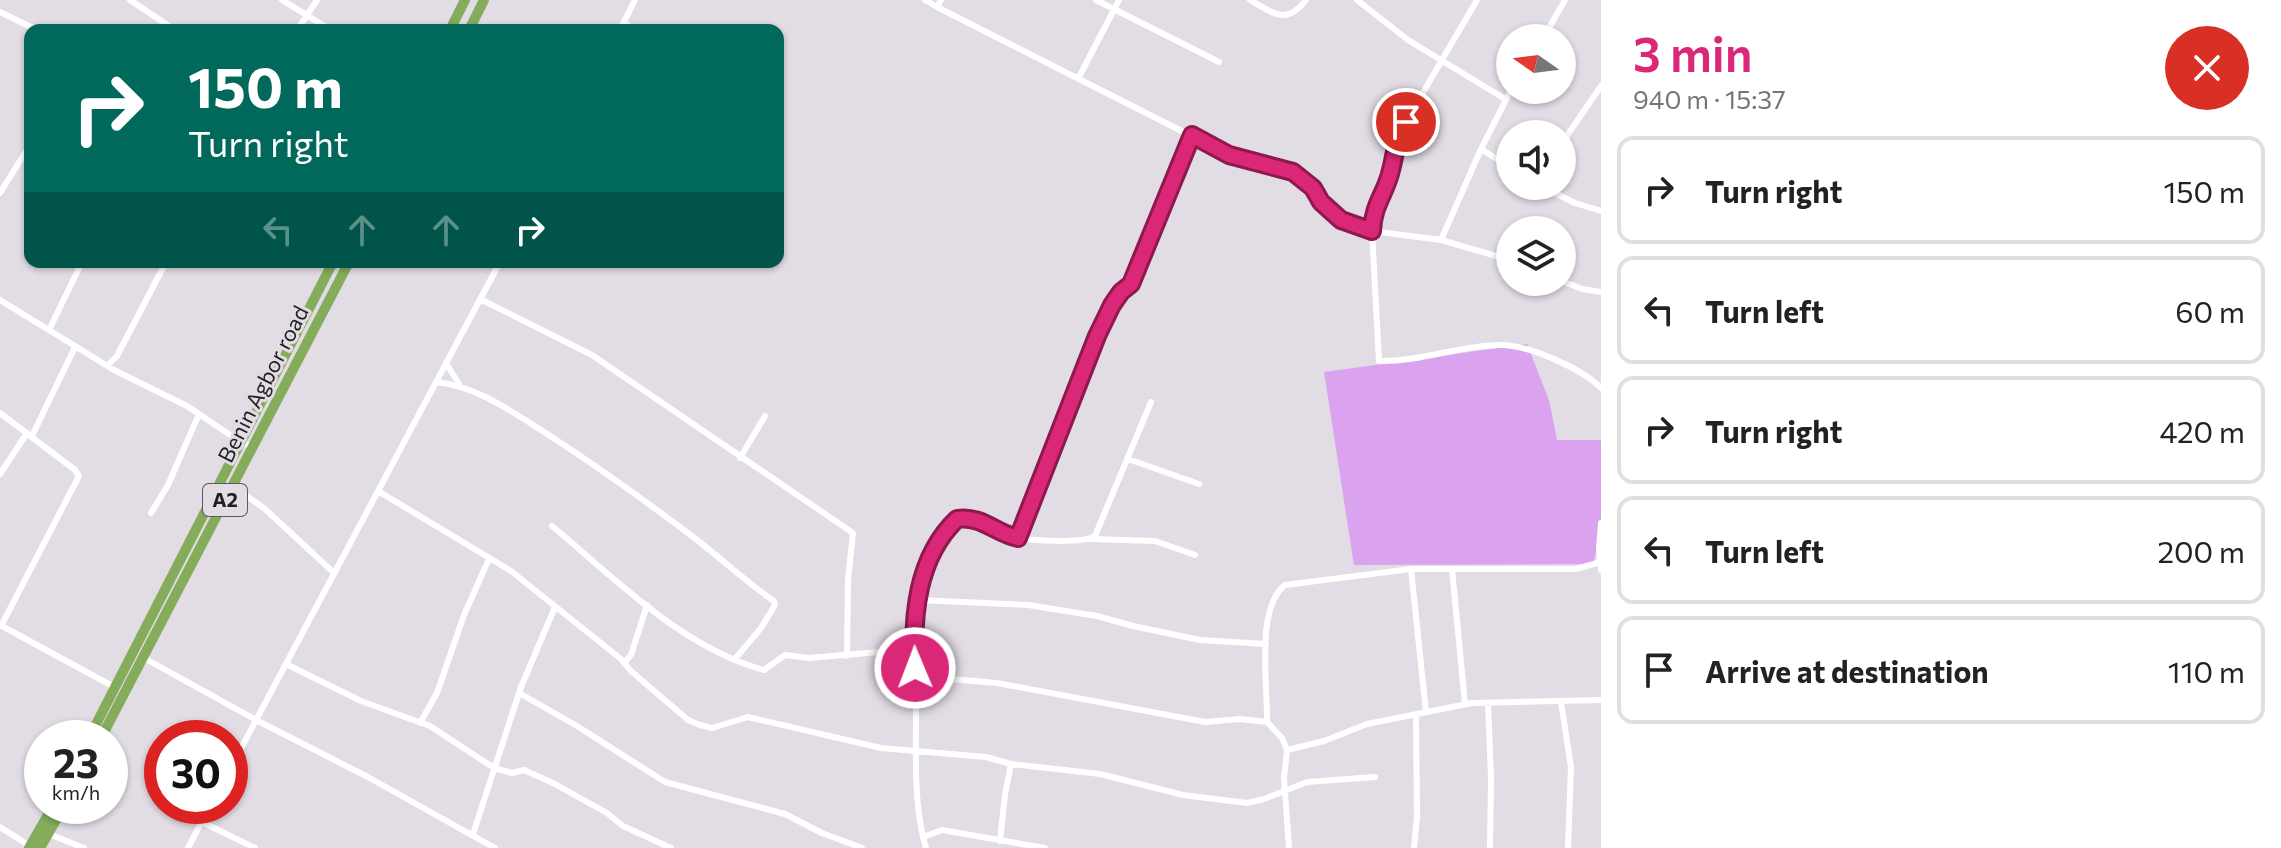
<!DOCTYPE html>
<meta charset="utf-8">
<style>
body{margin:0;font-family:Commissioner,sans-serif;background:#f2f2f2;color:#222;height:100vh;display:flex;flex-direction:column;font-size:30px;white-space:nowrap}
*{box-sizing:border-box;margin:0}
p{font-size:26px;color:#767676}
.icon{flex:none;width:44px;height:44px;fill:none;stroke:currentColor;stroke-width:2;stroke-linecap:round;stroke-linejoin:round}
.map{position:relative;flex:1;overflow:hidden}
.sheet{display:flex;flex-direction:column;background:#fff;width:680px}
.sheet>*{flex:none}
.top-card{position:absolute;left:24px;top:24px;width:760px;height:244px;border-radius:16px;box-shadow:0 2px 6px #0004;background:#00695c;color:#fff;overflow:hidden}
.needle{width:52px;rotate:284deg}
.buttons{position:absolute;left:1496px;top:24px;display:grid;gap:16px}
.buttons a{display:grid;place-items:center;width:80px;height:80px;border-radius:50%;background:#fff;box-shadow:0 2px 6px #0004;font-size:40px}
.speed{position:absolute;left:24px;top:720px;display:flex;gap:16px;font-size:40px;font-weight:700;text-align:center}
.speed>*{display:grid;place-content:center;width:104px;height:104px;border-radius:50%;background:#fff;box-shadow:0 2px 6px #0004;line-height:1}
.speed small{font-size:20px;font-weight:400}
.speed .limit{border:12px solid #d22;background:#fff;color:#111}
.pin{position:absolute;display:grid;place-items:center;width:68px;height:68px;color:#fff;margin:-34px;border:4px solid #fff;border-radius:50%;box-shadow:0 2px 8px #0007}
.me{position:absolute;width:88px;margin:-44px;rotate:359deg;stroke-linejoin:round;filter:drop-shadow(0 0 6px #0008)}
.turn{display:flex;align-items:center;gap:28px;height:168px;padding:0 32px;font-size:36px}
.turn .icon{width:104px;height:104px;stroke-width:2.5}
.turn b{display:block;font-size:56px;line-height:68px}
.lanes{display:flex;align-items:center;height:76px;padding:0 32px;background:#0003;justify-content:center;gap:40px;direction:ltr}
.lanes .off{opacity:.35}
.round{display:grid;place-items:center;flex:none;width:84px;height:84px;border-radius:42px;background:#f2f2f2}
.overview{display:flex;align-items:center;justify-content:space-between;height:136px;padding:0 32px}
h1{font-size:48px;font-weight:600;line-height:60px;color:#db2777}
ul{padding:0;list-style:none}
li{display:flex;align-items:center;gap:24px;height:108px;margin:0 16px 12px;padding:0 16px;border:4px solid #e0e0e0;border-radius:16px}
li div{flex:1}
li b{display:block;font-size:30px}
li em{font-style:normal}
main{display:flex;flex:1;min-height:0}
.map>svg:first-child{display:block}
</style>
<main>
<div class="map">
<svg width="1601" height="848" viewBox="0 0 1601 848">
<rect width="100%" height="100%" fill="#e2dce4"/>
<!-- green -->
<path fill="#dba2ef" d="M1527,344L1549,400L1557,440H1601V533L1593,564L1354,565L1324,372Z"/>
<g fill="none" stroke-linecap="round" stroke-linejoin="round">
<!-- minor -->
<path stroke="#fff" stroke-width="6" d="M130,0L175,30
M282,0L331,30
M925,0L937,7L941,0
M1096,0L1219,62
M1250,0C1273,13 1286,26 1306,0
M1357,0L1408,40L1505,99
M1477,0L1397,137L1391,171L1374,211L1372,231L1441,240L1510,260
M937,7L1229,155L1293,172L1313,188L1321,202L1341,220L1372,231L1379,361C1419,362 1458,346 1498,345C1527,344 1581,368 1601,388
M0,12L37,30
M623,23L637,30
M297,30L317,0
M620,30L635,0
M1543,38L1565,0
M1079,77L1119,0
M1562,143L1601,86
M1510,167L1481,149L1511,90
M1541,186L1575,203L1601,211
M0,193L30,145
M1441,240L1481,149
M1562,281L1582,289L1601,292
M480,299L592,355L853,533L848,580L847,656
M0,300L114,370L187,406L242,443L253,447
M49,330L82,262
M446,363L459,384
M108,365L117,356L166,262
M436,382C475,386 508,409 541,430C594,464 646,501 697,540C723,560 746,582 774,601L775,605L761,628L734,660
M0,413L75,470L79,476L1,626
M32,436L75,347
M740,458L765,416
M1128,459L1199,484
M0,474L27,433
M233,486L265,509L333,572
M378,491L511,571L621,659L631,671L688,720L700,725L712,728L748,717L881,748L986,757L1011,764L1005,795L1000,841
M151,513L168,485L199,414
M1601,523L1599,549L1601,570
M552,526C617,580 681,647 764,670L785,655L809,658L914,649
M1018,538L1097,336L1112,305L1121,292L1131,284L1192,135
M1090,539L1155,541L1195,555
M1411,569L1426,712
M1452,569L1465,704
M918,600L1028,605L1097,616L1133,626L1200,640L1266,644
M0,625L116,688
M144,658L256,720L366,776L495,848
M624,663L631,655L647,605
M286,664L361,701L430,726L494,768L512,773L524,770L553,783L607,813L623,826L671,848
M916,676L997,683L1205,722L1240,719L1267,722
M519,693L577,726L665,782L785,814L822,833L862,848
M1561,702L1571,767L1568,848
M1488,703L1491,777L1490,848
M420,723L437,693L464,615L489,559
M1287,750L1324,741L1367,724L1472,703L1601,700
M1011,764L1100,774L1183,795L1247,803L1264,799L1307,782L1375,777
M230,769L500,262
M202,822L255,848
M0,827L30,846
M49,834L84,848
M473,834L521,687L555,607
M923,837C914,796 916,756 916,714C917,653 906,590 943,536C949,528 955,517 966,517C982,518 995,532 1011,536C1027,541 1082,544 1095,536L1151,402
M188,848L210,806
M926,848L923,837L942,830L1045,848
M1289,848L1284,778L1287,750L1282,738L1267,722C1268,687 1255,608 1285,585L1411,569H1576L1601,562
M1414,848L1417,816L1416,715"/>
<!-- trunk -->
<path stroke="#84ac5b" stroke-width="10" d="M450,30L465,0
M469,30L484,0
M89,738L333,262
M101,738L349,262
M29,848L53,806
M40,848L64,806"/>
</g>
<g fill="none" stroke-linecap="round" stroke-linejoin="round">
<defs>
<path id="route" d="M915,668C912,616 917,557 957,519C981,515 997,534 1018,538L1097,336L1112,305L1121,292L1131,284L1192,135L1229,155L1293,172L1313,188L1321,202L1341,220L1372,231C1373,204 1386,193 1391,170C1396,151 1395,141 1406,122"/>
</defs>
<!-- route casing -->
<use href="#route" stroke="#8e194d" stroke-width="20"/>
<!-- route -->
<use href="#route" stroke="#db2777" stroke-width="14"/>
</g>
<g text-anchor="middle" stroke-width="6" stroke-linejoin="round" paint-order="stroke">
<!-- shield labels -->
<rect fill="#e2dce4" stroke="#5b585c" stroke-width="2" x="203" y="484" width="44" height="32" rx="6"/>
<g font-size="20" font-weight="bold" fill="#211f22">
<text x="225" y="507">A2</text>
</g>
<!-- street labels -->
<g font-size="22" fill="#211f22" stroke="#e2dce4">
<text transform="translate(263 384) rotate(-63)" y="8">Benin Agbor road</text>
</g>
</g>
</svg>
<div class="buttons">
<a><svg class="needle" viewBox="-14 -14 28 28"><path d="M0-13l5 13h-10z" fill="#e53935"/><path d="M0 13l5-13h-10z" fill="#767676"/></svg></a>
<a><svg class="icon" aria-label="sound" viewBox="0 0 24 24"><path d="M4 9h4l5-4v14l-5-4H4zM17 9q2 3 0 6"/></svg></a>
<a><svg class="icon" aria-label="layers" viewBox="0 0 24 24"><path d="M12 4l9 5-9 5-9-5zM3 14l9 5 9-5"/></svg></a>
</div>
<div class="speed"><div>23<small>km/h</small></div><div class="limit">30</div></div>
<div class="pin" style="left:1406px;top:122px;background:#d93025"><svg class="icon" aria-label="arrive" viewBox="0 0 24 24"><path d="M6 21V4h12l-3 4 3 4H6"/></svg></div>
<svg class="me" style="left:915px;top:668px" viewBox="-20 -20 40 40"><circle r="17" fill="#db2777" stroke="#fff" stroke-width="3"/><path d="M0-11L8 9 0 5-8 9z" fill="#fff"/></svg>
<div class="top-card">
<div class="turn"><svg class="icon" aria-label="right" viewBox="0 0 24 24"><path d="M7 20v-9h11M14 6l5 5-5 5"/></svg><div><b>150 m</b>Turn right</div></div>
<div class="lanes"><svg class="icon off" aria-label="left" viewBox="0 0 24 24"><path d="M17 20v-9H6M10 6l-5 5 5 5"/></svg><svg class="icon off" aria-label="ahead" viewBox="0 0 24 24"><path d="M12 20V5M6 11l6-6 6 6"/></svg><svg class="icon off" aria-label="ahead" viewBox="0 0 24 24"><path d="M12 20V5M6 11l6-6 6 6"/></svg><svg class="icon" aria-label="right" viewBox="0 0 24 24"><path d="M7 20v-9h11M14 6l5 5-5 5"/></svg></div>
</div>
</div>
<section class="sheet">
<div class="overview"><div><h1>3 min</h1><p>940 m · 15:37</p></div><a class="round" style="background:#d93025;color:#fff"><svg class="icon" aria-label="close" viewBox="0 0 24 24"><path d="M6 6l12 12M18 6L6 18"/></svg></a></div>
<ul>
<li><svg class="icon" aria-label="right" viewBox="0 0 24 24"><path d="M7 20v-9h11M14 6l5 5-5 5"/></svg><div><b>Turn right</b></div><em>150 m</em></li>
<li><svg class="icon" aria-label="left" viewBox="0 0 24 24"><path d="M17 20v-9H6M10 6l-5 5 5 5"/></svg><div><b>Turn left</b></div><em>60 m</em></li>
<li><svg class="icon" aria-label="right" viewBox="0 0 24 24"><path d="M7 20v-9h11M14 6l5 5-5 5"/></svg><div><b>Turn right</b></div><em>420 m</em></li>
<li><svg class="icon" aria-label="left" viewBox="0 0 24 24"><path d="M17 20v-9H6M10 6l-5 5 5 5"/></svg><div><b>Turn left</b></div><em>200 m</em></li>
<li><svg class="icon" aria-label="arrive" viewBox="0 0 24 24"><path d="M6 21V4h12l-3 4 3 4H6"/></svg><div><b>Arrive at destination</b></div><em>110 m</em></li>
</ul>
</section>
</main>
